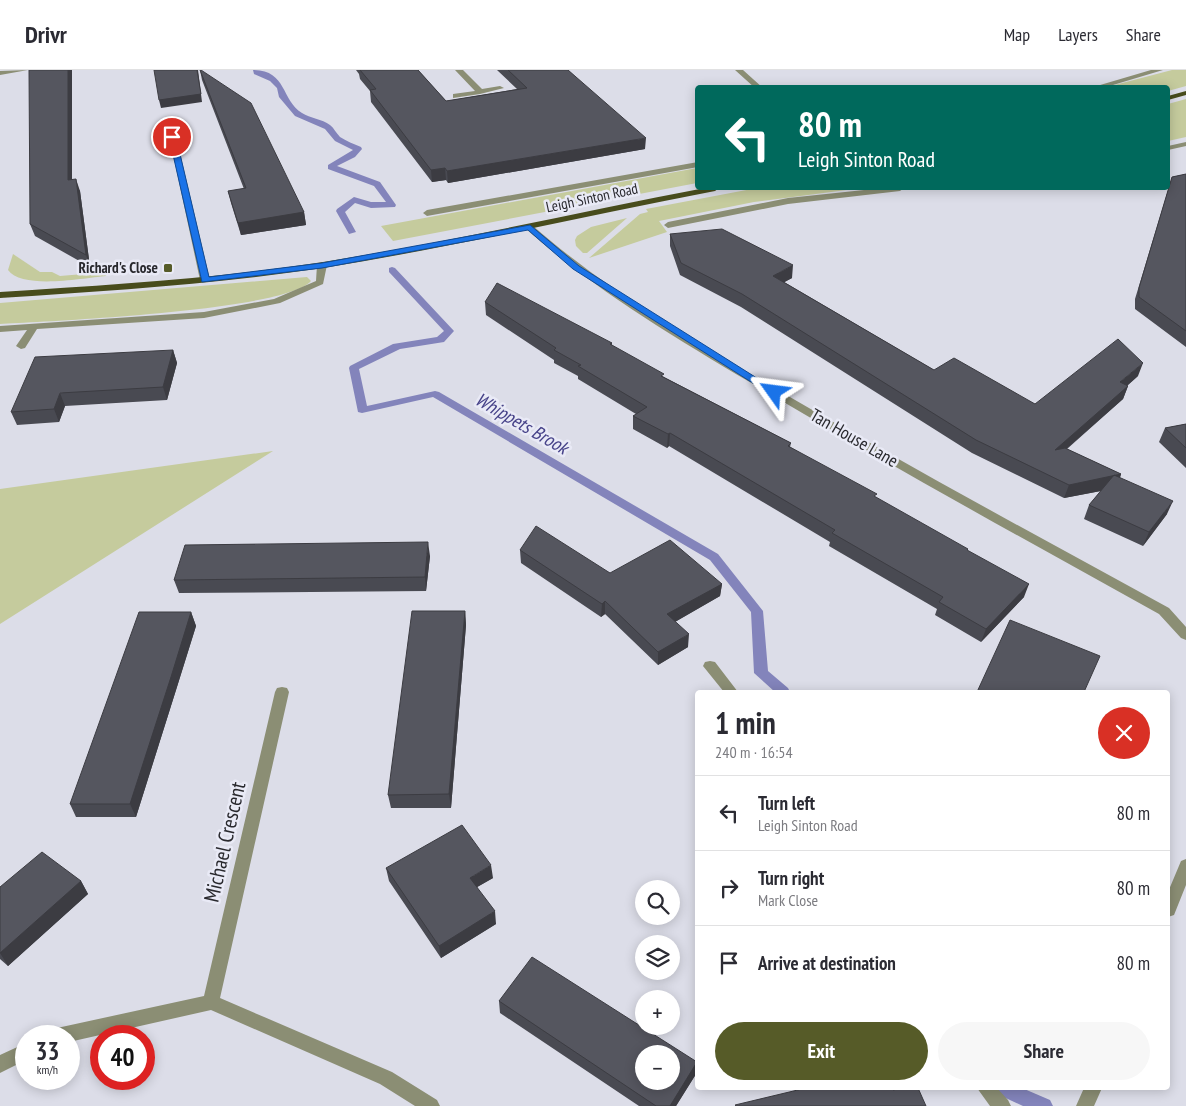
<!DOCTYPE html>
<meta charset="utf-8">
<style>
body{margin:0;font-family:"PT Sans Narrow",sans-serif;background:#f7f7f7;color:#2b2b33;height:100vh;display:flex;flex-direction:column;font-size:19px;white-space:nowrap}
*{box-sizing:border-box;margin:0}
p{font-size:16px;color:#7c7c81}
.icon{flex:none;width:28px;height:28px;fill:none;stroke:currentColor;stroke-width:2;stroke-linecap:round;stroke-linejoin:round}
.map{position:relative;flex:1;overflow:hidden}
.side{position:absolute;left:695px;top:620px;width:475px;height:400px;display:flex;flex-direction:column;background:#fff;border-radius:5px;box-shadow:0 2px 12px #0003}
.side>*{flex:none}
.hud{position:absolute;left:695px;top:15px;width:475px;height:105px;border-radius:5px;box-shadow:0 2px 12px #0003;background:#00695c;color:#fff;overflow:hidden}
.controls{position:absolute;left:635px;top:810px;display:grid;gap:10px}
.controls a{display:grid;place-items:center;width:45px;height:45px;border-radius:50%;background:#fff;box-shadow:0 2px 12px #0003;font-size:25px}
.speed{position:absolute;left:15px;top:955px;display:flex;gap:10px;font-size:25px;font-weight:700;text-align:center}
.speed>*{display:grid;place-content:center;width:65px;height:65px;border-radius:50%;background:#fff;box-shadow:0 2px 12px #0003;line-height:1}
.speed small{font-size:12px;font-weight:400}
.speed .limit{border:8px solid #d22;background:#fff;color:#111}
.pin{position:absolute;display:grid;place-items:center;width:42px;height:42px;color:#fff;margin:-21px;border:2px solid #fff;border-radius:50%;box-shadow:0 1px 5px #0007}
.me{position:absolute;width:55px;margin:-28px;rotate:301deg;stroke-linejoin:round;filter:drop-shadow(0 0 4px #0008)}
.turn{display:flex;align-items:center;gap:18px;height:105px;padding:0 20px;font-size:22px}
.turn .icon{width:65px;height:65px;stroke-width:2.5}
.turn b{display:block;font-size:35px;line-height:42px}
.round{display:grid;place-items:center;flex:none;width:52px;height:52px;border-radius:26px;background:#f7f7f7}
.head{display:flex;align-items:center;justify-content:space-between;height:85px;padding:0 20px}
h1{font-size:30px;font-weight:800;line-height:38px}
.cta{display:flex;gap:10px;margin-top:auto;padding:10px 20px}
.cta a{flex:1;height:58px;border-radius:30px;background:#565b28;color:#fff;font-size:20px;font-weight:800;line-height:58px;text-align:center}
.cta a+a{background:#f7f7f7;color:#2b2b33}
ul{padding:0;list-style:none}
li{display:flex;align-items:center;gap:15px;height:75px;padding:0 20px;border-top:1px solid #e1e1e2}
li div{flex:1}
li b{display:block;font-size:19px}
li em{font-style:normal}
header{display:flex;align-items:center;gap:30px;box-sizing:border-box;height:70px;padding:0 25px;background:#fff;border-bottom:1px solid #e1e1e2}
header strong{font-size:24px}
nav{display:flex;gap:28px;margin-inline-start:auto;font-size:18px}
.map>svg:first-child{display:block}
</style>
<header>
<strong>Drivr</strong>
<nav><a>Map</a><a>Layers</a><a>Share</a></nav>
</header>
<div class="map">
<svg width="1186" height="1036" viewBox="0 0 1186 1036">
<rect width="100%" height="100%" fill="#dcdde8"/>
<!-- green -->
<path fill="#c5cb9d" d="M1172,0H1186V16L1168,21V18L1107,17Z
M1186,29V67L1168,71V34Z
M697,98V113L393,171L381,156Z
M757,118H862L754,132L659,151L667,162L589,188L640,144L648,142L646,139Z
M627,148L587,183H583L576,176L575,170L577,166L591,157Z
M13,184L40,202H52L60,206L107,202L106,206C84,208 22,220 8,200Z
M307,207L311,211C285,241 50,251 0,254V233Z
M273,381L0,554V419Z"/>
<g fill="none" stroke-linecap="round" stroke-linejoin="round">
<!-- stream -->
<path fill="#8384bb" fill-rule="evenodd" d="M253,0C287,0 281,30 302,43C310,48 322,49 330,55C334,58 336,63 340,67C346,71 354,74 361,77L362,79L355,87L337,96L380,112L396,135L395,137L371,138L355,133L345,142L356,162L349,164L336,141L337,139L354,127L371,132H386L374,116L328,99V95L353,80L335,71L325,59L295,46L279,27L277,18L270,11L254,4Z
M392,197L395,198L454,261L444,272L400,279L359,299L367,336L435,321L439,322L718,484L763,541L768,601L788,618L790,622H775L754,603L751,542L710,490L433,327L362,343L358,342L349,298L350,296L393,274L437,267L444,261L389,202V198Z
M994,1018H1022L1050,1030L1053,1036H1023L997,1024Z"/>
<!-- minor -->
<path fill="#8b8e74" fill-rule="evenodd" d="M28,0L0,5V1Z
M455,0H463L482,19L500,16L504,18L480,24L453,28V24L475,21Z
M735,0H743L763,18H755Z
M1151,0H1163L1103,18H1090Z
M165,47L172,49L210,210L208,212H202L200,210Z
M1186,72V76L1168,80V76Z
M698,92V97L427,146L423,143L427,140Z
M883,118H904L900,121L788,134L668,158L664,155L668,152L788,128Z
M526,155H532C608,222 696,272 783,323C910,397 1039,467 1169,538L1186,557V570L1181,568L1159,544C1031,473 902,402 775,327C689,276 602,226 526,159Z
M322,192L327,195L323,214L280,233L204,248L37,259L25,278L21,279L16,276L27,260L0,262V256L204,242L274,229L316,211L317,195Z
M710,591L715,592L738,622H724L703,596L705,592Z
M282,617L287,618L289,622L220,928L392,1002L437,1030L440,1036H415L380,1014L211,940L69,972V966H48L51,960L57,958L204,926L275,622L277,618Z
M1186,789V815L1174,845L1168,847V822L1181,791Z
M26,973V990L0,1003V985Z
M977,1018H997L1008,1030L1011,1036H990Z
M1084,1018H1102L1094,1036H1076Z"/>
<!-- major -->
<path fill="#484c1c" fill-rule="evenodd" d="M1186,21V25L1168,30V26Z
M705,118H719L715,121C584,146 455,177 323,198C216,214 108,221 0,228V222C108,215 216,209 323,192C451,172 578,142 705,118Z"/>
</g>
<!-- wall -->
<path fill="#494a52" d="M200,0L304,142L306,155L241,165L231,133L228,121L244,119L202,10Z
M356,0H418L446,31L517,19L497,0H568L645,79L448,113L446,110L432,112L371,32L370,21L360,9L359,4Z
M1186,104V277L1135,239V229L1172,107Z
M72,109L80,121L90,197L35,166L30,154Z
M670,164L792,208L784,212L934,300L1035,334L1138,306L1127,316H1128L1123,329L1067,379L1121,404L1120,408L1167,444L1143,476L1084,449L1089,435L1101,421L1064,428L972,383L741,237L680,205L670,176Z
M485,232L612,273V276L664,307L791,373L790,377L967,481L1024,527L981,572L935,545L937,539L829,476L830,472L669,376L667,378L633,359V346L636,344L578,309V306L554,293V290L486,245Z
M173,280L177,293L167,330L65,336L59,352L17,355L11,342Z
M1186,354V398L1159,372L1165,358Z
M520,480L610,503L722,514L720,526L675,552L688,577L658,595L605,544L601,547L521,493Z
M430,486L426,521L179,523L174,510Z
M465,541L466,555L451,738H391L388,725Z
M191,542L196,556L176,620L136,747H76L70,734Z
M386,798L493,808L477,817L496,854L441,888L389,811Z
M81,811L88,824L8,896L0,889V817Z
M499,931L697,992L696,1004L676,1036H639L500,943Z"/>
<!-- shaded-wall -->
<path fill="#3c3c42" d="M68,0H72V122L68,110Z
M197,0H198L202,32L161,38L159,30Z
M646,68L645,79L448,113L447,101Z
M445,98L446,110L432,112L431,100Z
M76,109L80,121L90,197L86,185Z
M304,142L306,155L241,165L238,153Z
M793,195L792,208L772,219L773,206Z
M173,280L177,293L167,330L163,317Z
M1143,293L1138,306L1115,326L1120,312Z
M1128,316L1123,329L1050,393L1055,380Z
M60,323L65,336L59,352L54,339Z
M670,363L669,376L667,378L668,364Z
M1121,404L1116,418L1064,428L1069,415Z
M1173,431L1167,444L1143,476L1149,462Z
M428,472L430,486L426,521L425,507Z
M722,514L720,526L666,557L667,544Z
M1029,514L1024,527L981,572L986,559Z
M605,531V544L601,547L602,534Z
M465,541L466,555L451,738L449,724Z
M191,542L196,556L176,620L136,747L130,734Z
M689,564L688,577L658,595V582Z
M491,795L493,808L472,820L470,808Z
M81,811L88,824L8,896L0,883Z
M495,841L496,854L441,888L439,876Z
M697,992L696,1004L676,1036H670Z"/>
<!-- building -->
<path fill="#55565f" stroke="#3c3c42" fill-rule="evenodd" d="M29,0H68V110L76,109L86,185L30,154Z
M154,0H197L201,24L159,30Z
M200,0H201L251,33L304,142L238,153L228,121L246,118Z
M360,0H418L446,31L527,18L508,0H568L646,68L447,101L445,98L431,100L370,20L376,19Z
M1186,104V261L1139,227V218L1172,107Z
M722,159L793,195L773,206L934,300L954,288L1035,334L1118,269L1143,293L1120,312L1128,316L1055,380L1065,378L1121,404L1069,415L976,370L742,224L681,193L670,164Z
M497,213L612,273L610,274L664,304L661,306L791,373L788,376L877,424L874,426L968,479L967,480L1029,514L986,559L939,532L943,527L832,463L835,460L670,363L668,364L633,346L647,337L578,296L581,295L554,280L556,278L485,232Z
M173,280L163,317L60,323L54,339L11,342L35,287Z
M1186,354V378L1165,358Z
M1114,405L1173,431L1149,462L1089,435Z
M536,456L610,503L670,470L722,514L667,544L689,564L658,582L605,531L602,534L520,480Z
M428,472L425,507L174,510L185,475Z
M412,541H465L449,724L388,725Z
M139,542H191L171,607L130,734H70Z
M1010,550L1100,586L1084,622H977Z
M462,755L491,795L470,808L495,841L439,876L386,798Z
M42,782L81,811L0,883V817Z
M532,887L697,992L670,1036H656L499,931ZM644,984H671V1011H644Z
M806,1018H892L893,1020L903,1018H918L926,1036H736L735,1035Z"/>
<!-- route -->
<path fill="#1a73e8" stroke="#114b97" d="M172,64L176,67L209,207L322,193L530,155L579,196L779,322L770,324L573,199L528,160L322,198L202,212L169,67Z"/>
<!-- markers -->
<rect fill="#565b28" stroke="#e9eaf6" stroke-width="2" x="163" y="193" width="10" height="10" rx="2.5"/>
<g text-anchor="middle" stroke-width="5" stroke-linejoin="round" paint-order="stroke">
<!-- far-street labels -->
<g font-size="15" fill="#29292e" stroke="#e9eaf6">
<text transform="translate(592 128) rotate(-12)" y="5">Leigh Sinton Road</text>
</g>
<!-- far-poi labels -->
<g font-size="15" font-weight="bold" fill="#29292e" stroke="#e9eaf6" text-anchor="end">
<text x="158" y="203">Richard's Close</text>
</g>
<!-- street labels -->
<g font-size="18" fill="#29292e" stroke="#e9eaf6">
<text transform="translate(854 368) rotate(30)" y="6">Tan House Lane</text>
</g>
<!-- water labels -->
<g font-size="19" font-style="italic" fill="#474389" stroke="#e9eaf6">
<text transform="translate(522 353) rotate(30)" y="7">Whippets Brook</text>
</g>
<!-- near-street labels -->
<g font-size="21" fill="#29292e" stroke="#e9eaf6">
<text transform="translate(225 772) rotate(-77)" y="7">Michael Crescent</text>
</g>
</g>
</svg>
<div class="controls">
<a><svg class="icon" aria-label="search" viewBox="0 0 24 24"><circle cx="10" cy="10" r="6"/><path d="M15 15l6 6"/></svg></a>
<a><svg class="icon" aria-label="layers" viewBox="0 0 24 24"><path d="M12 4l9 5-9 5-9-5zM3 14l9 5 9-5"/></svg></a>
<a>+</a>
<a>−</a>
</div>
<div class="speed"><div>33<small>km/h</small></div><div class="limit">40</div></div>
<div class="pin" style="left:172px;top:67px;background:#d93025"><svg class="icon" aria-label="arrive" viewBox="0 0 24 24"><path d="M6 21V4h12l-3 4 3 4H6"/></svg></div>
<svg class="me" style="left:774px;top:322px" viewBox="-20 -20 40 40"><path d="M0-17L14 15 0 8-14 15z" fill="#1a73e8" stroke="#fff" stroke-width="4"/></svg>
<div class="hud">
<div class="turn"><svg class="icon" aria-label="left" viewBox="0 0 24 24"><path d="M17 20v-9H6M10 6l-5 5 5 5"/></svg><div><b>80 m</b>Leigh Sinton Road</div></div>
</div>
<section class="side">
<div class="head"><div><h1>1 min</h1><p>240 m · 16:54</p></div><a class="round" style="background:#d93025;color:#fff"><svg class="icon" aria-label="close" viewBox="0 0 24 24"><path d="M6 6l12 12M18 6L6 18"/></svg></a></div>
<ul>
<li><svg class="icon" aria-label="left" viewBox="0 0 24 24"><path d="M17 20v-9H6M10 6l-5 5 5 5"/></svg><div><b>Turn left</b><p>Leigh Sinton Road</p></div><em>80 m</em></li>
<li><svg class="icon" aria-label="right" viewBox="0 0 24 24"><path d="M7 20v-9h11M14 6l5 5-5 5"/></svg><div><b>Turn right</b><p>Mark Close</p></div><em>80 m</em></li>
<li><svg class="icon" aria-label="arrive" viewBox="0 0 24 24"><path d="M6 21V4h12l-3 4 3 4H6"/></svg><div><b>Arrive at destination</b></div><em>80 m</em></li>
</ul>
<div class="cta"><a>Exit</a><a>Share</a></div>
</section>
</div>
